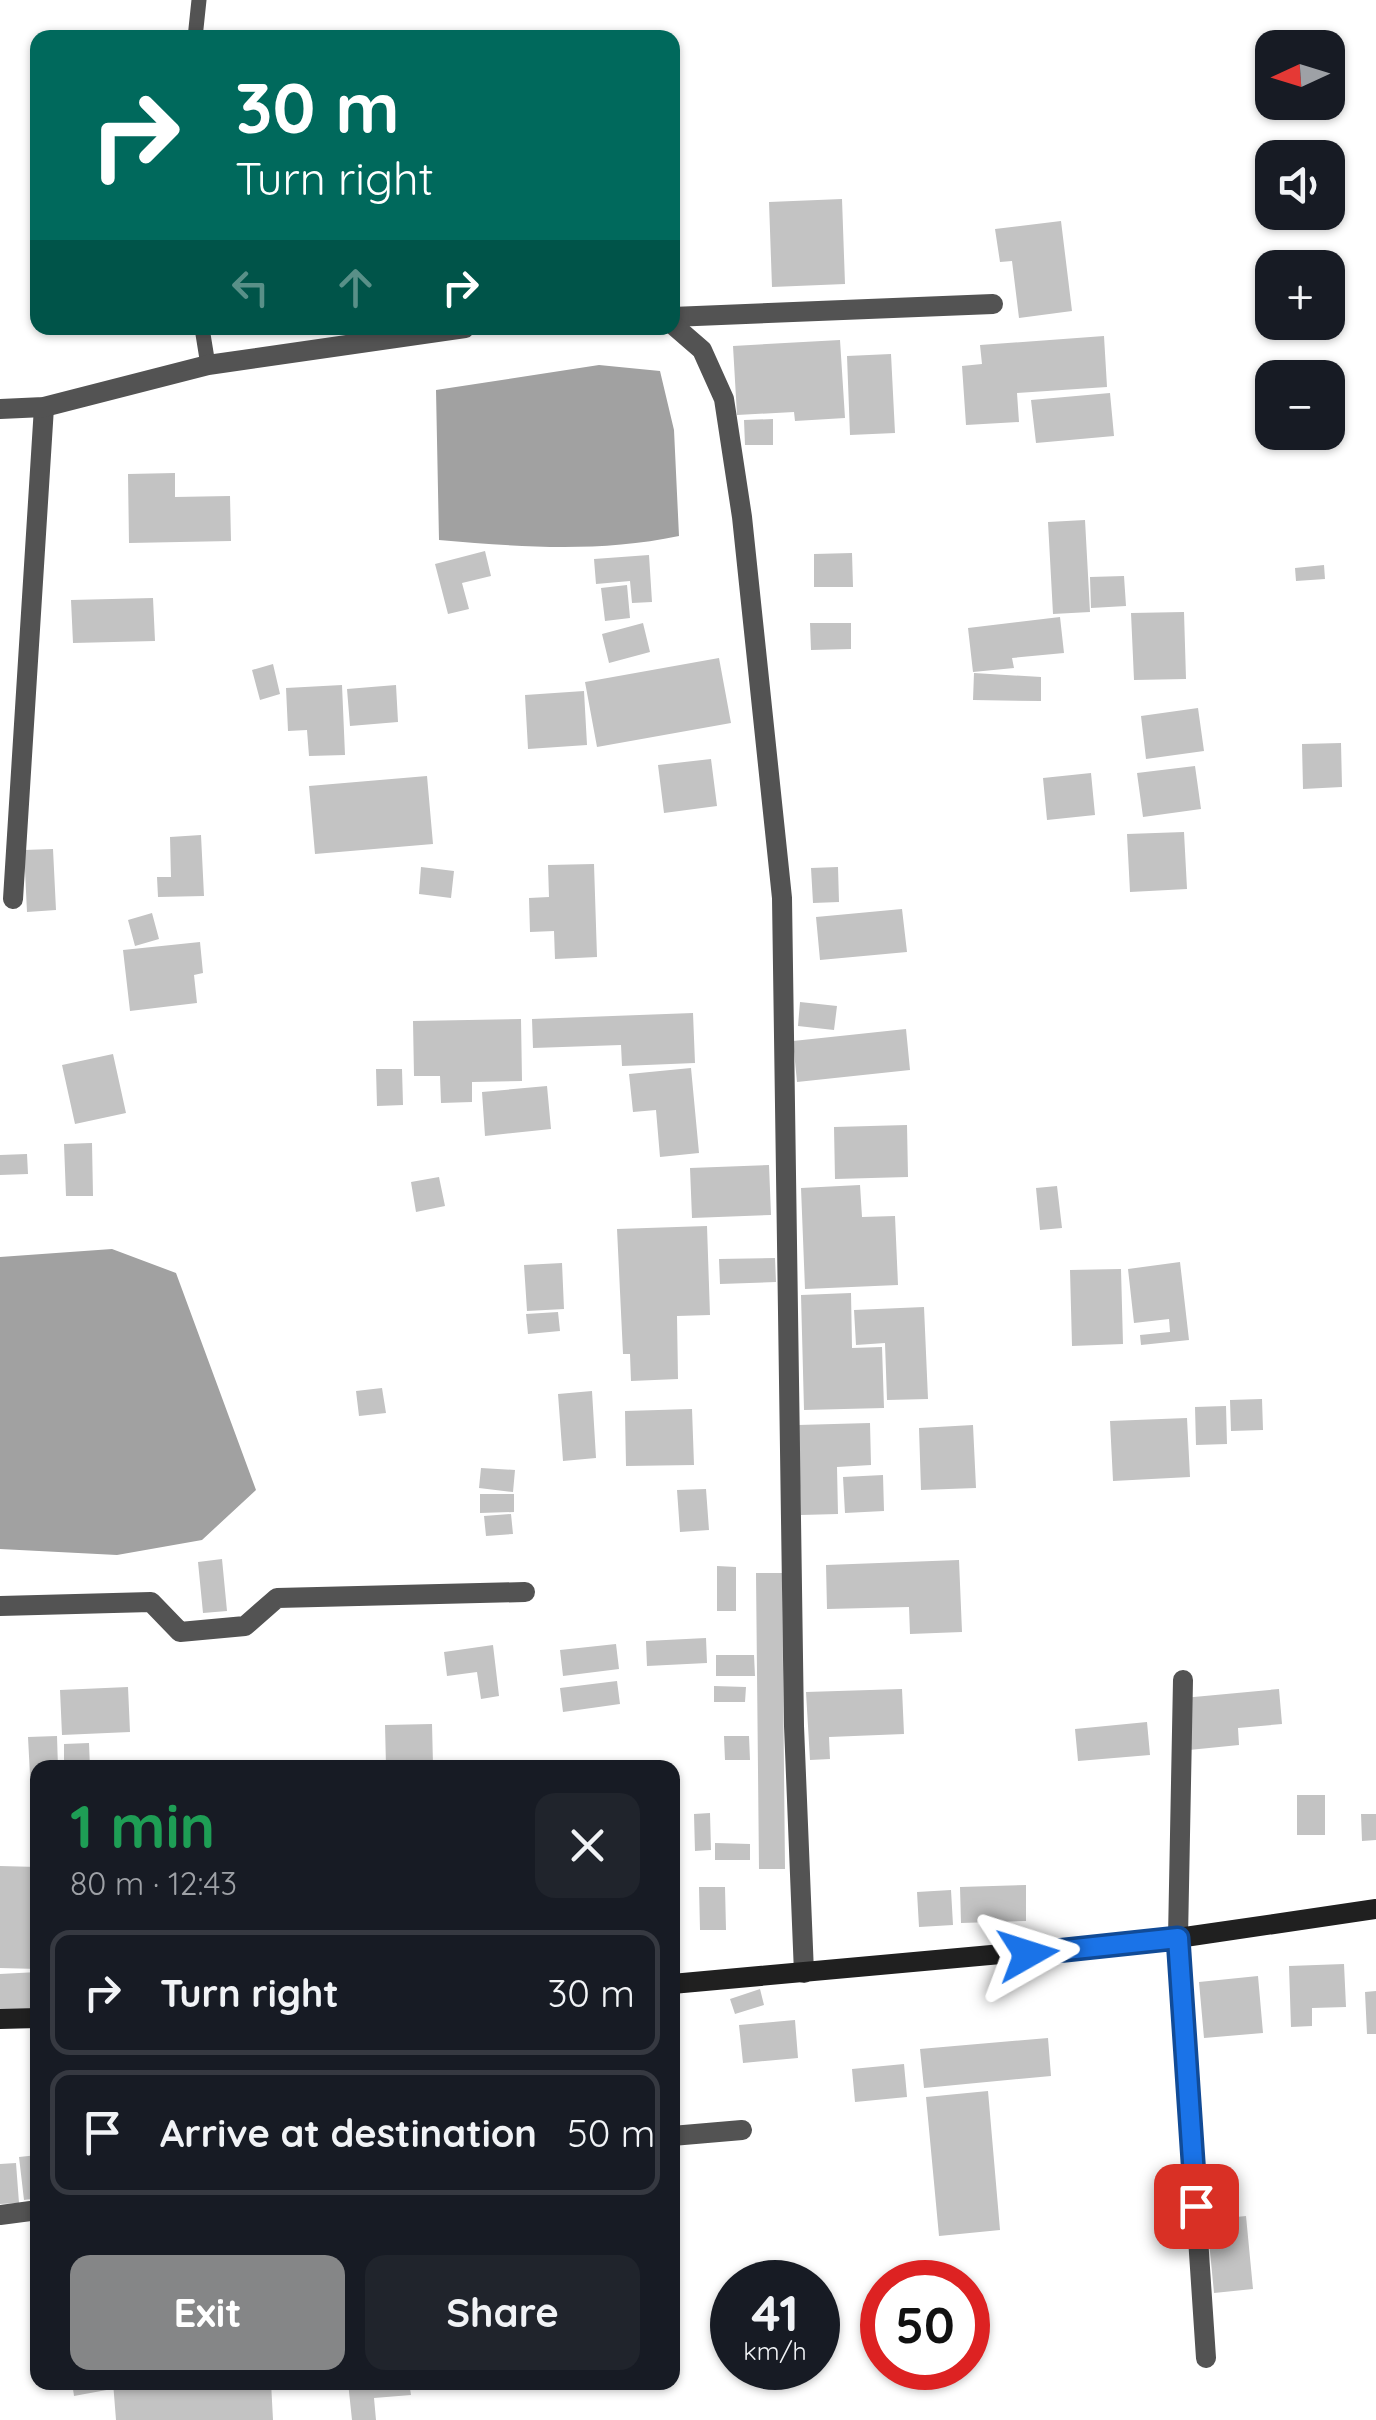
<!DOCTYPE html>
<meta charset="utf-8">
<style>
body{margin:0;font-family:Quicksand,sans-serif;background:#20242c;color:#f1f3f6;height:100vh;display:flex;flex-direction:column;font-size:38px;white-space:nowrap}
*{box-sizing:border-box;margin:0}
p{font-size:32px;color:#9ea1a6}
.icon{flex:none;width:55px;height:55px;fill:none;stroke:currentColor;stroke-width:2;stroke-linecap:round;stroke-linejoin:round}
.map{position:relative;flex:1;overflow:hidden}
.drawer{position:absolute;left:30px;top:1760px;width:650px;height:630px;display:flex;flex-direction:column;background:#171b24;border-radius:20px;box-shadow:0 2px 8px #0004}
.drawer>*{flex:none}
.top-card{position:absolute;left:30px;top:30px;width:650px;height:305px;border-radius:20px;box-shadow:0 2px 8px #0004;background:#00695c;color:#fff;overflow:hidden}
.needle{width:65px;rotate:266deg}
.tools{position:absolute;left:1255px;top:30px;display:grid;gap:20px}
.tools a{display:grid;place-items:center;width:90px;height:90px;border-radius:20px;background:#171b24;box-shadow:0 2px 8px #0004;font-size:50px}
.speed{position:absolute;left:710px;top:2260px;display:flex;gap:20px;font-size:50px;font-weight:700;text-align:center}
.speed>*{display:grid;place-content:center;width:130px;height:130px;border-radius:50%;background:#171b24;box-shadow:0 2px 8px #0004;line-height:1}
.speed small{font-size:25px;font-weight:400}
.speed .limit{border:15px solid #d22;background:#fff;color:#111}
.pin{position:absolute;display:grid;place-items:center;width:85px;height:85px;color:#fff;margin:-42px;border-radius:20px;box-shadow:0 5px 15px #0006}
.me{position:absolute;width:110px;margin:-55px;rotate:84deg;stroke-linejoin:round;filter:drop-shadow(0 0 8px #0008)}
.turn{display:flex;align-items:center;gap:35px;height:210px;padding:0 40px;font-size:45px}
.turn .icon{width:130px;height:130px;stroke-width:2.5}
.turn b{display:block;font-size:70px;line-height:85px}
.lanes{display:flex;align-items:center;height:95px;padding:0 40px;background:#0003;justify-content:center;gap:50px;direction:ltr}
.lanes .off{opacity:.35}
.round{display:grid;place-items:center;flex:none;width:105px;height:105px;border-radius:20px;background:#20242c}
.summary{display:flex;align-items:center;justify-content:space-between;height:170px;padding:0 40px}
h1{font-size:60px;font-weight:800;line-height:75px;color:#1e9e55}
.button{display:flex;gap:20px;margin-top:auto;padding:20px 40px}
.button a{flex:1;height:115px;border-radius:20px;background:#858687;color:#fff;font-size:40px;font-weight:800;line-height:115px;text-align:center}
.button a+a{background:#20242c;color:#f1f3f6}
ul{padding:0;list-style:none}
li{display:flex;align-items:center;gap:30px;height:125px;margin:0 20px 15px;padding:0 20px;border:5px solid #363941;border-radius:20px}
li div{flex:1}
li b{display:block;font-size:38px}
li em{font-style:normal}
.map>svg:first-child{display:block}
</style>
<div class="map">
<svg width="1376" height="2420" viewBox="0 0 1376 2420">
<rect width="100%" height="100%" fill="#fff"/>
<!-- water -->
<path fill="#a1a1a1" d="M599,365L660,371L674,430L679,536C598,553 520,547 439,540L436,390Z
M112,1249L176,1273L256,1490L202,1540L117,1555L0,1549V1257Z"/>
<!-- building -->
<path fill="#c3c3c3" d="M842,199L845,284L772,287L769,202Z
M1061,221L1072,311L1019,318L1012,261L1000,262L995,229Z
M1104,336L1107,387L1017,393L1019,422L966,425L962,366L982,364L980,345Z
M840,340L845,418L795,421L794,412L737,415L733,346Z
M891,354L895,433L850,435L847,356Z
M1110,393L1114,436L1036,443L1031,400Z
M773,419V445H745L744,420Z
M175,473V497L230,496L231,541L129,543L128,474Z
M1085,520L1090,612L1053,614L1048,522Z
M485,551L491,576L462,583L469,609L448,614L435,564Z
M852,553L853,587H814V554Z
M649,555L652,602L632,603L630,581L596,584L594,559Z
M1324,565L1325,579L1296,581L1295,568Z
M1124,576L1126,606L1091,608L1090,577Z
M627,585L630,618L605,621L601,588Z
M153,598L155,641L73,643L71,600Z
M1184,612L1186,679L1134,680L1131,613Z
M1060,617L1064,653L1012,658L1014,668L973,672L968,628Z
M643,623L650,652L609,663L602,634Z
M810,623H851V649L811,650Z
M719,658L731,723L597,747L585,682Z
M273,664L280,694L260,700L252,670Z
M974,673L1041,677V701L973,700Z
M342,685L345,755L309,756L307,730L288,731L286,688Z
M396,685L398,722L350,726L347,689Z
M584,691L587,745L528,749L525,695Z
M1198,708L1204,751L1146,759L1141,716Z
M1341,743L1342,787L1303,789L1302,744Z
M711,759L717,806L664,813L658,765Z
M1195,766L1201,809L1143,817L1137,773Z
M1091,773L1095,815L1047,820L1043,778Z
M427,776L433,844L315,854L309,786Z
M1184,832L1187,889L1130,892L1127,834Z
M201,835L204,896L158,897L157,877H171L170,837Z
M53,849L56,910L27,912L24,850Z
M594,864L597,957L555,959L554,931L530,932L529,898L549,897L548,865Z
M421,867L454,871L451,898L419,894Z
M838,867L839,902L813,903L811,868Z
M902,909L907,952L820,960L816,917Z
M152,913L159,939L135,946L128,920Z
M200,942L203,973L194,975L197,1003L130,1011L123,950Z
M800,1002L837,1006L834,1030L798,1026Z
M693,1013L695,1063L622,1066L621,1045L533,1048L532,1019Z
M521,1019L522,1081L472,1082V1102L441,1103L440,1076H414L413,1021Z
M906,1029L910,1070L797,1082L793,1041Z
M113,1054L126,1113L75,1124L62,1065Z
M691,1068L699,1153L660,1157L656,1110L633,1112L629,1074Z
M376,1069H402L403,1105L377,1106Z
M547,1086L551,1129L485,1136L482,1092Z
M907,1125L908,1177L835,1179L834,1127Z
M92,1143L93,1196H66L64,1144Z
M27,1154L28,1174L0,1175V1155Z
M769,1165L771,1215L692,1218L690,1168Z
M439,1177L445,1206L416,1212L411,1182Z
M860,1185L862,1217L895,1216L898,1285L805,1289L801,1188Z
M1057,1186L1062,1228L1040,1230L1036,1188Z
M707,1226L710,1315L677,1316L678,1379L631,1381L630,1354H623L617,1229Z
M775,1258L776,1282L720,1284L719,1259Z
M1180,1262L1189,1340L1141,1345L1140,1335L1170,1332L1169,1319L1134,1323L1128,1269Z
M562,1263L564,1309L527,1311L524,1265Z
M1121,1269L1123,1344L1072,1346L1070,1270Z
M851,1293L852,1348L882,1347L884,1408L804,1410L801,1295Z
M924,1307L928,1399L887,1400L885,1343L856,1345L854,1310Z
M558,1312L560,1331L528,1334L526,1314Z
M382,1388L386,1413L359,1416L356,1391Z
M592,1391L596,1458L563,1461L558,1394Z
M1262,1399L1263,1430L1231,1431L1230,1400Z
M1226,1406L1227,1444L1196,1445L1195,1407Z
M692,1409L694,1465L626,1466L625,1411Z
M1187,1418L1190,1477L1113,1481L1110,1421Z
M870,1423L871,1465L837,1467L838,1514L801,1515L798,1425Z
M973,1425L976,1488L921,1490L919,1428Z
M481,1468L515,1470L513,1492L479,1488Z
M883,1475L884,1511L845,1513L843,1477Z
M706,1489L709,1530L680,1532L677,1490Z
M480,1494H514V1512L480,1513Z
M511,1514L513,1534L486,1536L484,1516Z
M222,1559L227,1611L203,1613L198,1562Z
M959,1560L962,1632L910,1634L909,1607L827,1609L826,1565Z
M717,1566L736,1567V1611H717Z
M756,1573H782L785,1869H759Z
M706,1638L707,1663L647,1666L646,1641Z
M616,1644L619,1669L563,1676L560,1650Z
M493,1645L499,1696L481,1699L477,1672L447,1676L444,1652Z
M716,1655H754L755,1676H716Z
M617,1681L620,1704L563,1712L560,1688Z
M714,1686L746,1687L745,1702H714Z
M128,1687L130,1732L62,1735L60,1690Z
M902,1689L904,1734L829,1737L830,1759L810,1760L806,1692Z
M1279,1689L1282,1724L1238,1728L1239,1745L1189,1750L1183,1698Z
M1147,1722L1150,1755L1078,1761L1075,1729Z
M432,1724L433,1765L386,1766L385,1725Z
M57,1736L58,1768H38V1775H30L28,1737Z
M724,1736H749L750,1760H725Z
M89,1743L90,1768H64V1744Z
M1297,1795H1325V1835H1297Z
M710,1813L711,1850L695,1851L694,1814Z
M1361,1814H1376V1840L1362,1841Z
M715,1843L750,1844V1860H715Z
M0,1866L38,1867V1969L0,1968Z
M1026,1885V1921L961,1923L960,1887Z
M699,1887H725L726,1930H700Z
M951,1890L953,1925L919,1927L917,1892Z
M1344,1964L1346,2007L1312,2008V2026L1291,2027L1289,1966Z
M38,1972V2016L0,2018V1974Z
M1258,1976L1263,2033L1204,2038L1199,1982Z
M760,1989L764,2005L735,2014L730,1999Z
M1376,1991V2034H1367L1365,1992Z
M795,2020L798,2058L743,2063L739,2025Z
M1048,2038L1051,2076L924,2088L920,2049Z
M904,2064L907,2097L855,2102L852,2069Z
M988,2091L1000,2230L939,2236L926,2097Z
M38,2155V2198L24,2200L19,2157Z
M16,2163L19,2203L0,2204V2164Z
M1246,2216L1253,2289L1214,2293L1207,2220Z
M72,2382H110L112,2389L74,2396Z
M113,2382H271L273,2420H116Z
M348,2382H409L411,2395L374,2398L376,2420H352Z"/>
<g fill="none" stroke-linecap="round" stroke-linejoin="round">
<!-- service -->
<path stroke="#535353" stroke-width="15" d="M195,38L199,0
M202,328L208,365"/>
<!-- minor -->
<path stroke="#535353" stroke-width="20" d="M672,317L993,304
M13,899L44,407
M0,1606L151,1602L180,1632L245,1626L277,1598L525,1592
M1183,1680L1178,1938L1206,2358
M672,2136L742,2130
M0,2215L38,2210"/>
<!-- tertiary -->
<path stroke="#535353" stroke-width="20" d="M672,324L702,350L724,399L742,517L782,898L794,1726L804,1973
M0,409L44,407L208,365L465,328"/>
<!-- secondary -->
<path stroke="#202020" stroke-width="20" d="M672,1984L1178,1938L1376,1909
M0,2019L38,2018"/>
</g>
<g fill="none" stroke-linecap="round" stroke-linejoin="round">
<defs>
<path id="route" d="M1028,1954L1178,1938L1196,2206"/>
</defs>
<!-- route casing -->
<use href="#route" stroke="#114b97" stroke-width="25"/>
<!-- route -->
<use href="#route" stroke="#1a73e8" stroke-width="18"/>
</g>
</svg>
<div class="tools">
<a><svg class="needle" viewBox="-14 -14 28 28"><path d="M0-13l5 13h-10z" fill="#e53935"/><path d="M0 13l5-13h-10z" fill="#9ea1a6"/></svg></a>
<a><svg class="icon" aria-label="sound" viewBox="0 0 24 24"><path d="M4 9h4l5-4v14l-5-4H4zM17 9q2 3 0 6"/></svg></a>
<a>+</a>
<a>−</a>
</div>
<div class="speed"><div>41<small>km/h</small></div><div class="limit">50</div></div>
<div class="pin" style="left:1196px;top:2206px;background:#d93025"><svg class="icon" aria-label="arrive" viewBox="0 0 24 24"><path d="M6 21V4h12l-3 4 3 4H6"/></svg></div>
<svg class="me" style="left:1028px;top:1954px" viewBox="-20 -20 40 40"><path d="M0-17L14 15 0 8-14 15z" fill="#1a73e8" stroke="#fff" stroke-width="4"/></svg>
<div class="top-card">
<div class="turn"><svg class="icon" aria-label="right" viewBox="0 0 24 24"><path d="M7 20v-9h11M14 6l5 5-5 5"/></svg><div><b>30 m</b>Turn right</div></div>
<div class="lanes"><svg class="icon off" aria-label="left" viewBox="0 0 24 24"><path d="M17 20v-9H6M10 6l-5 5 5 5"/></svg><svg class="icon off" aria-label="ahead" viewBox="0 0 24 24"><path d="M12 20V5M6 11l6-6 6 6"/></svg><svg class="icon" aria-label="right" viewBox="0 0 24 24"><path d="M7 20v-9h11M14 6l5 5-5 5"/></svg></div>
</div>
<section class="drawer">
<div class="summary"><div><h1>1 min</h1><p>80 m · 12:43</p></div><a class="round"><svg class="icon" aria-label="close" viewBox="0 0 24 24"><path d="M6 6l12 12M18 6L6 18"/></svg></a></div>
<ul>
<li><svg class="icon" aria-label="right" viewBox="0 0 24 24"><path d="M7 20v-9h11M14 6l5 5-5 5"/></svg><div><b>Turn right</b></div><em>30 m</em></li>
<li><svg class="icon" aria-label="arrive" viewBox="0 0 24 24"><path d="M6 21V4h12l-3 4 3 4H6"/></svg><div><b>Arrive at destination</b></div><em>50 m</em></li>
</ul>
<div class="button"><a>Exit</a><a>Share</a></div>
</section>
</div>
